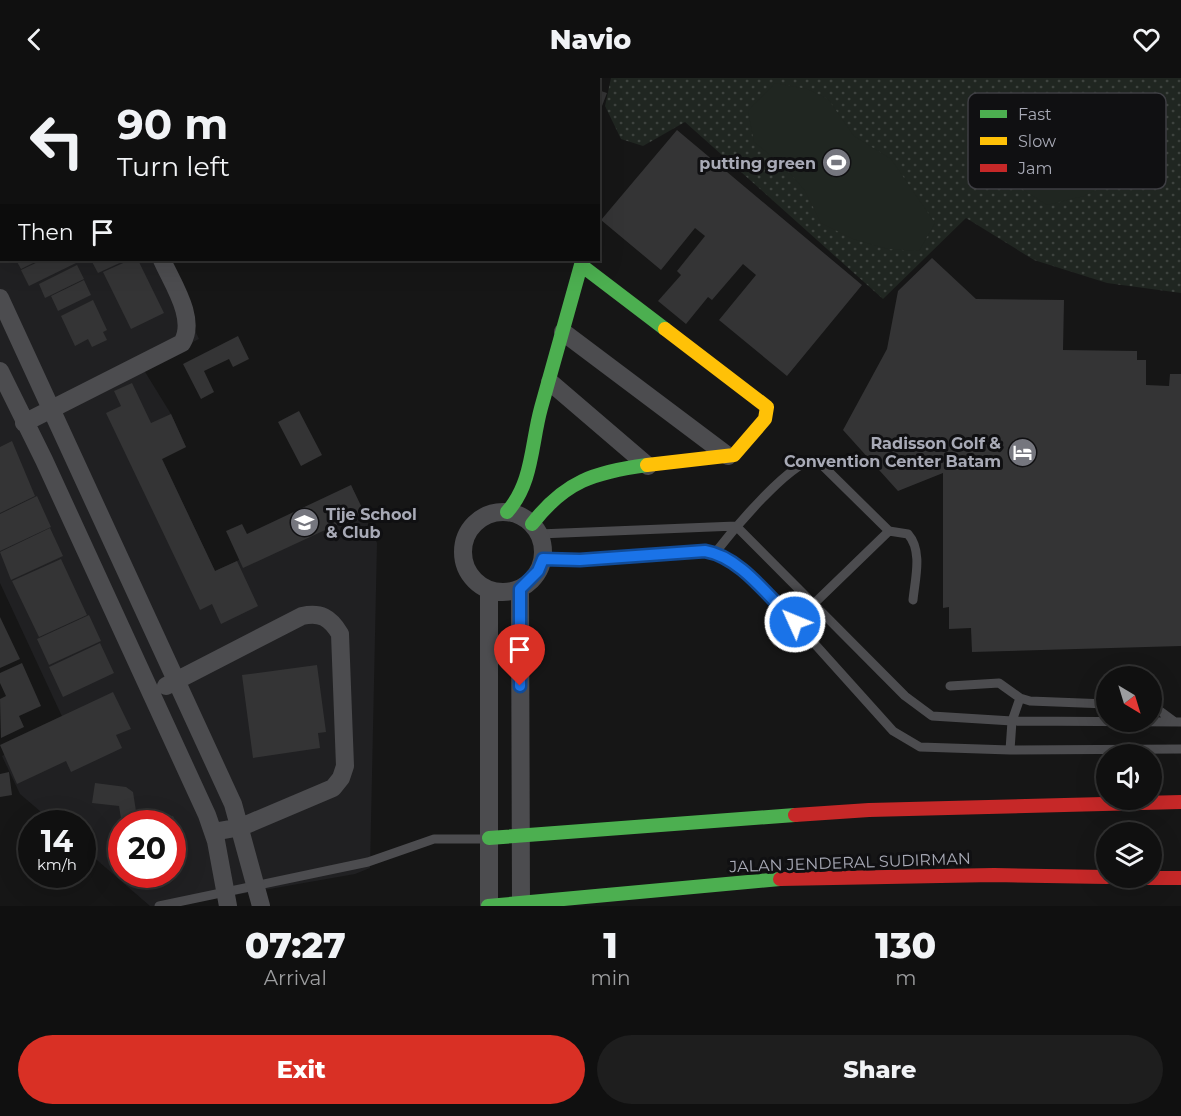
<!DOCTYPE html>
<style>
body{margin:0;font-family:Montserrat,sans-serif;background:#1e1e1e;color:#f1f3f6;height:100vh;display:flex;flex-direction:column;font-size:22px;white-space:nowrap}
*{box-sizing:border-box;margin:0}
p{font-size:20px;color:#9c9d9f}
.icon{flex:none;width:33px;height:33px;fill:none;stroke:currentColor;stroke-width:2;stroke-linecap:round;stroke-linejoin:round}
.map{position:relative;height:828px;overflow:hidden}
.drawer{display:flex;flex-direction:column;background:#101010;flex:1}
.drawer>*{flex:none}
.top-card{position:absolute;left:0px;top:0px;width:600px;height:183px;box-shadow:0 6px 24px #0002,0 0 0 2px #303030;background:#101010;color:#f1f3f6;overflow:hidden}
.needle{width:39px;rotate:142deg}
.controls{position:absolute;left:1096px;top:588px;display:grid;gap:12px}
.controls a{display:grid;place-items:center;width:66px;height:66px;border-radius:50%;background:#101010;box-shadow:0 6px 24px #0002,0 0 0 2px #303030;font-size:30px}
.speed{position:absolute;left:18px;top:732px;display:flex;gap:12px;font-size:30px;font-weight:700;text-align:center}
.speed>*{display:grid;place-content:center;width:78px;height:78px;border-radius:50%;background:#101010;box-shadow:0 6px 24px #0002,0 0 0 2px #303030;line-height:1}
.speed small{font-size:15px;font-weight:400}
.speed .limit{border:9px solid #d22;background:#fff;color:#111}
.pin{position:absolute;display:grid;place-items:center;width:51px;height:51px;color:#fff;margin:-62px -26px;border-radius:50% 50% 50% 0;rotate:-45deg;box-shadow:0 0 6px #0007}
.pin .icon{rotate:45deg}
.me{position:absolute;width:66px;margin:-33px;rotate:314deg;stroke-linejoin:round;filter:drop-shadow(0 0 4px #0008)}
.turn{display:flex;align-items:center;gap:21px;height:126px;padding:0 18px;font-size:27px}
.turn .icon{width:78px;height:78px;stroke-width:2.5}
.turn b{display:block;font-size:42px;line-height:51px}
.then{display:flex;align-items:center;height:57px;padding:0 18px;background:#0003;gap:12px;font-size:22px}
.eta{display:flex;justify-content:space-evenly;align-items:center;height:102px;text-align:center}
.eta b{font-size:36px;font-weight:800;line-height:42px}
.cta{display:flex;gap:12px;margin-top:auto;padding:12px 18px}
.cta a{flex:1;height:69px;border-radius:36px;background:#d93025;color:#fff;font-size:24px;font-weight:800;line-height:69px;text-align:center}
.cta a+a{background:#1e1e1e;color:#f1f3f6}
header{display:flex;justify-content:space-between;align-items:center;height:78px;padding:0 18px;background:#101010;font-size:27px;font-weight:800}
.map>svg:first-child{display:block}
</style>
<header><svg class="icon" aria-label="back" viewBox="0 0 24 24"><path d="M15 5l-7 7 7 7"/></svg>Navio<svg class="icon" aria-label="heart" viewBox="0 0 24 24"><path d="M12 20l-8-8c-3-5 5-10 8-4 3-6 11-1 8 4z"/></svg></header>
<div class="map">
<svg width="1181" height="828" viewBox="0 0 1181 828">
<defs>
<pattern id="grass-dots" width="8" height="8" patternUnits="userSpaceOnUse" patternTransform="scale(1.5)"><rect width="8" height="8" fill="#202621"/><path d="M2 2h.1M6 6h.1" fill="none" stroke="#3e433f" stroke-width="1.8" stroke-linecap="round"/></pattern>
</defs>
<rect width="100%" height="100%" fill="#161616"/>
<!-- built -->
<path fill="#202022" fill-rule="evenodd" d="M0,0L78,1L2,2V182H162L199,261L142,289L171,336L186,369L162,381L215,493L237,483L351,407L377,465L370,790L355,796L172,828H150L83,770L82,746L54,745L20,716L2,678L66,647L0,505ZM122,746H172V796H122Z"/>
<!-- grass -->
<path fill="url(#grass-dots)" d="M611,0H1181V215L1107,205L1034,182L966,140L883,221L685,44L643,68L621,61L605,28Z"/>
<!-- garden -->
<path fill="#202621" d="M775,5L807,11L828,21L854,58L891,81L935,145L919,173L888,171L853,161L821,145L805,113L785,89L754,64L748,33Z
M1067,52L1092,59L1113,77L1108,105L1084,118L1047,127L1016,107L1010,80L1036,54Z"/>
<!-- building -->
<path fill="#343435" d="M598,12L607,15L602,28L598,26Z
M677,52L862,207L787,298L719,242L756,197L743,186L712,222L708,219L686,246L658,223L681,197L677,193L705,158L695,150L661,192L601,142Z
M932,180L976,221L1064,222L1063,272L1137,273V282H1146V307L1169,308L1170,296H1181V568L972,574L971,550L949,551V529L943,530V395L898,413L843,352L887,271L898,213Z
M16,182H39L21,191Z
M42,182H74L76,185L29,208L21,192Z
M91,182H126L98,195Z
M130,182H138L164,235L131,251L103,194Z
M77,187L84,201L45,220L39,206Z
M84,202L91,217L58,233L51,218Z
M93,222L107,252L103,254L107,262L92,269L88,261L75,268L61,238Z
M238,258L249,281L233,289L229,281L204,293L214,314L201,321L183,286Z
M132,305L151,345L171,336L186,369L162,381L215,493L237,483L258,528L221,546L212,526L200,532L106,335L121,328L114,313Z
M299,333L322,377L301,388L278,344Z
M12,363L35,418L0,435V369Z
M351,407L364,434L243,490L226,453L242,446L247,456Z
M37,418L51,449L0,473V436Z
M50,450L63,478L11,502L0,474Z
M61,481L87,537L39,559L12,503Z
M89,537L101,563L49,587L37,561Z
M0,539L20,581L0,590Z
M100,565L114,595L63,619L49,589Z
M22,585L41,628L19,638L24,649L1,660L0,621L6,618L0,605V595Z
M317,587L326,654L318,655L320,670L253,680L242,597Z
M113,614L131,651L116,657L122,670L71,694L66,683L17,706L0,667Z
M9,694L12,717L0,719V696Z
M95,705L126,709L133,714L138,746H122L119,728L92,725Z
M173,738L182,758L172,763V746H158Z"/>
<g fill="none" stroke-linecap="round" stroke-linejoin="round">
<!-- lane -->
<path stroke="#4c4c4f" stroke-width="9" d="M539,456L736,448L905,618L932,638L1012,643L1181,644
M715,475C732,453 788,386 813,382L821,386L889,453L908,456C923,473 915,501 913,522
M543,481L580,482L705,473L727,480L795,544L893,653L920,669L1010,672L1181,671
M795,544L889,453
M950,608L999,605L1020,620L1030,623L1107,626
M1152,627L1175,644
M1010,672L1012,643L1020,620
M159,828L368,784L434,761H486"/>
<!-- street -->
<path stroke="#4c4c4f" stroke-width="18" d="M83,0V2
M0,220L233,726L261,828
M563,254L728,378
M0,293L44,382L207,737L216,763L228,828
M550,304L648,388
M24,345L182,265C197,241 172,205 162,182
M463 474a40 40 0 1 1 80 0a40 40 0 1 1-80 0Z
M520,511L521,826
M166,608L302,538C320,534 330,539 340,556L345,688L341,700L333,710L241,749L213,754
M489,828V512"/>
<!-- fast -->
<path stroke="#4caf50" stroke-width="14" d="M507,434C533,405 531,366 541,330C554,282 568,235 581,187L665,251
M532,446C565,403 595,394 647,387
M489,760L795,737
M488,828L780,801"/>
<!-- slow -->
<path stroke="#ffc107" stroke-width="14" d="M647,387L734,377L765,341L767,329L665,251"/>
<!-- jam -->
<path stroke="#c62828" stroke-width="14" d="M795,737L869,732L1181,724
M1139,800H1181
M780,801L994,797L1107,799"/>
</g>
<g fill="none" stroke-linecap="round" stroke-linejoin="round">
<defs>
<path id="route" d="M520,608V511L538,493L543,481L580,482L705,473C741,479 769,520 795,544"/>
</defs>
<!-- route casing -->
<use href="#route" stroke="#114b97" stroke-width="15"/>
<!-- route -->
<use href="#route" stroke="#1a73e8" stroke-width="10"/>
</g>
<!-- icons -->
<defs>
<symbol id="stadium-disc" viewBox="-11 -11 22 22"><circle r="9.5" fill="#75767e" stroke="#101012"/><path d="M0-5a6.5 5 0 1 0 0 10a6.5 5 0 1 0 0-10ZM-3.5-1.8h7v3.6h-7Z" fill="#fff"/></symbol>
<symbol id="hotel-disc" viewBox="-11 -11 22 22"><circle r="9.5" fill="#75767e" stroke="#101012"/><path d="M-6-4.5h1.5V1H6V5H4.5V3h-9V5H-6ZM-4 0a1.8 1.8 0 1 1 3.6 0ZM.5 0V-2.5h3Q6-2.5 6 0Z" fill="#fff"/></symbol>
<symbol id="school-disc" viewBox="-11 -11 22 22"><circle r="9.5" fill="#75767e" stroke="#101012"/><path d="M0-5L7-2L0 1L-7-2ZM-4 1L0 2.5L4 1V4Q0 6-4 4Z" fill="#fff"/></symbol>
</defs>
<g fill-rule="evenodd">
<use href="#stadium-disc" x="820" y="68" width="33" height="33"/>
<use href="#hotel-disc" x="1006" y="358" width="33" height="33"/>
<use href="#school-disc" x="288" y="428" width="33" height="33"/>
</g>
<g text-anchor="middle" stroke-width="6" stroke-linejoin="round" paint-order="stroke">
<!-- poi labels -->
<g font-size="16" font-weight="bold" fill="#a8aab6" stroke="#101012" text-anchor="end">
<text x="816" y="91">putting green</text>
<text x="1001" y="371">Radisson Golf &amp;<tspan x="1001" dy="18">Convention Center Batam</tspan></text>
<text x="326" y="442" text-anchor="start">Tije School<tspan x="326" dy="18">&amp; Club</tspan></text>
</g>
<!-- street labels -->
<g font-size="16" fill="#a8aab6" stroke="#101012">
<text transform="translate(850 784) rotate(-2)" y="6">JALAN JENDERAL SUDIRMAN</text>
</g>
</g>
<!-- legend -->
<rect x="968" y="15" width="198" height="96" rx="9" fill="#101012" stroke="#3e3e43" stroke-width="1.5"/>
<rect x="980" y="32" width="27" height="8" fill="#4caf50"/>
<rect x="980" y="59" width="27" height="8" fill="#ffc107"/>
<rect x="980" y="86" width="27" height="8" fill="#c62828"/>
<g font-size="16" fill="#a8aab6">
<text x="1018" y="42">Fast</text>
<text x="1018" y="69">Slow</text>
<text x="1018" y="96">Jam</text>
</g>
</svg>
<div class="controls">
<a><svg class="needle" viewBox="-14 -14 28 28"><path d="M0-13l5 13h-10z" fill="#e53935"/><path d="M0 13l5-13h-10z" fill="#9c9d9f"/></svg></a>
<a><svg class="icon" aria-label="sound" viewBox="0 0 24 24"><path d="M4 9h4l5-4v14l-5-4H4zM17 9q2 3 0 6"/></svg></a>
<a><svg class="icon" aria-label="layers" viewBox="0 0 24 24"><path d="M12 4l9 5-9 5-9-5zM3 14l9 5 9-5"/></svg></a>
</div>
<div class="speed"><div>14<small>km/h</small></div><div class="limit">20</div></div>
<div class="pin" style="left:520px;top:608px;background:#d93025"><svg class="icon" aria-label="arrive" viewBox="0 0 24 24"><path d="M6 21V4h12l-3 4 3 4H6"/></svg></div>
<svg class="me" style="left:795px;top:544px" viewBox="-20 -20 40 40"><circle r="17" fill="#1a73e8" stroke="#fff" stroke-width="3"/><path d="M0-11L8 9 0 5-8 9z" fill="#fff"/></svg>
<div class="top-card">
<div class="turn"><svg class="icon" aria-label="left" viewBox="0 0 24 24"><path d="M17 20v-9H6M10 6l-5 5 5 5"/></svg><div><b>90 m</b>Turn left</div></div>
<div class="then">Then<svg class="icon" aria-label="arrive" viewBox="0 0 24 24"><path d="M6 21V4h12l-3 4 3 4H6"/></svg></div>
</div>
</div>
<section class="drawer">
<div class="eta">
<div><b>07:27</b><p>Arrival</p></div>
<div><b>1</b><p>min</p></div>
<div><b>130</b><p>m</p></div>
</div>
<div class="cta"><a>Exit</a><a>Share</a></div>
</section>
